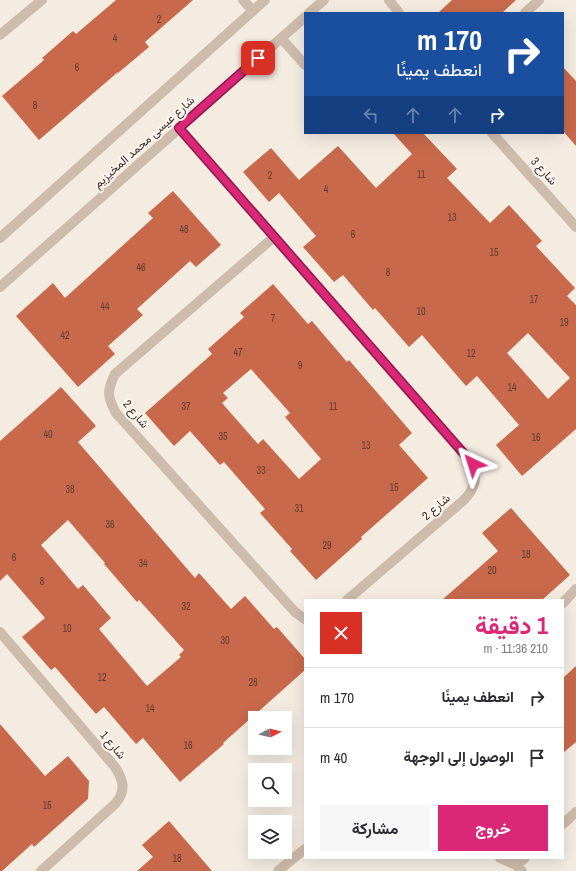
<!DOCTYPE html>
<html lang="ar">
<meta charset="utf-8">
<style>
body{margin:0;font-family:"Archivo Narrow",Vazirmatn,sans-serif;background:#f7f7f7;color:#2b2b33;direction:rtl;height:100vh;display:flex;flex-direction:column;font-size:15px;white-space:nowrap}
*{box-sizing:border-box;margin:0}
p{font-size:13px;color:#7c7c81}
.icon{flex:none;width:22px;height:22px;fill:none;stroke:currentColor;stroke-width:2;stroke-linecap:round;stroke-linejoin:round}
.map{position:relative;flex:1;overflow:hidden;direction:ltr}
.side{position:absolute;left:304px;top:599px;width:260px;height:260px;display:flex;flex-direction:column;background:#fff;border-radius:0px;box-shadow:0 4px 16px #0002;direction:rtl}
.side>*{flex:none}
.guide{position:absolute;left:304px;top:12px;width:260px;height:122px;border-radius:0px;box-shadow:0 4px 16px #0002;direction:rtl;background:#1a4fa0;color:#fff;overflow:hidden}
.needle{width:26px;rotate:83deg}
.buttons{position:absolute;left:248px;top:711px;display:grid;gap:8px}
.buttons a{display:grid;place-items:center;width:44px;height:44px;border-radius:0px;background:#fff;box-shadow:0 4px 16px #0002;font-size:20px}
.pin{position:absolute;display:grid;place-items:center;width:34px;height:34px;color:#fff;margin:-17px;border-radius:8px;box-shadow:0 2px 6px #0006}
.me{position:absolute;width:44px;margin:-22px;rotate:319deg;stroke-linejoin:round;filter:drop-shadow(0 0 3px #0008)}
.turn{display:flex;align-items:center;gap:14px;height:84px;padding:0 16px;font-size:18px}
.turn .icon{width:52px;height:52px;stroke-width:2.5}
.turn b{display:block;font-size:28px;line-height:34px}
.lanes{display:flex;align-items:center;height:38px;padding:0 16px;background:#0003;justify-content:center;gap:20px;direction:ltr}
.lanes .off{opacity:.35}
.round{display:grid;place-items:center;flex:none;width:42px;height:42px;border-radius:0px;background:#f7f7f7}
.headline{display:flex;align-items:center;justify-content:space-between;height:68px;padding:0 16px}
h1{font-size:24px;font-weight:700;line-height:30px;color:#db2777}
.action{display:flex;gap:8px;margin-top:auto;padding:8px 16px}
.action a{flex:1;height:46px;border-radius:0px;background:#db2777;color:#fff;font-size:16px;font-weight:700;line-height:46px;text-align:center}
.action a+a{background:#f7f7f7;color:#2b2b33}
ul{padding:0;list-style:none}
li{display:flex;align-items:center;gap:12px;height:60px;padding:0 16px;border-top:1px solid #e1e1e2}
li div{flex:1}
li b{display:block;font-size:15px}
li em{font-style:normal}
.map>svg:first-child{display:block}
</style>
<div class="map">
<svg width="576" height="871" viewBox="0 0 576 871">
<rect width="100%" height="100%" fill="#f4ebe1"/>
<!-- building -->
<path fill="#c8694b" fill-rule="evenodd" d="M116,0H193L145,42L149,47L118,73V72L39,140L2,96L44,60L42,58L73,31L76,34Z
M452,0H516L502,13H438Z
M563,67L576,81V146L563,131Z
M393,133H423L457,169L447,178L490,223L509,205L542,241L536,246L575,288L567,296L576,305V429L522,476L496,445L519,425L477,376L466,386L422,335L409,347L375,308L373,310L343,275L334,282L303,247L316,236L279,193L269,202L243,172L271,148L299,180L338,146L376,188L412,154ZM528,333L570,378L548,399L507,353Z
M173,191L221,245L196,267L190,261L137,309L143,315L108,346L115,354L78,387L16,316L53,283L65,298L153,218L148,213Z
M273,284L308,324L312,321L347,362L349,360L412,433L399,445L428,478L361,537L362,539L316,580L290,551L292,549L260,513L265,509L224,462L220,465L190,431L174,446L145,413L212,354L208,349L244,317L240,313ZM251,369L290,413L285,417L321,459L299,479L263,439L258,444L222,403L228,398L223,393Z
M61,387L96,426L78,442L195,578L199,573L231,609L245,596L274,629L277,627L305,659V670L223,743L224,744L180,782L143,738L136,744L104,707L96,714L55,667L51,670L22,637L45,618L7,574L0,581V441ZM68,520L105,563L104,564L137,602L139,600L184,650L179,655L181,657L147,686L99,629L111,618L83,585L78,589L41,545Z
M511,508L570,575L542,600H442L498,551L482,533Z
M576,666V742L563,753V678Z
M0,724L45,776L68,756L89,781L88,799L34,847L32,844L2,871H0Z
M169,821L212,871H137L153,857L142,845Z"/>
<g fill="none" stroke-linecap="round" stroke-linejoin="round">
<!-- minor -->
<path stroke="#cdbbac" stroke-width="10" d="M243,0L253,11
M389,0L399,13
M309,13L324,0
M525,13L539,0
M0,35L42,0
M281,38L305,65
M179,128L473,465C477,480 475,488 464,500L347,600
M492,133L576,227
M274,237L115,374C107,390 107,397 116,413L295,612L302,617L305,619
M0,238L265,0
M0,287L305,17
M563,603L576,589
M0,632L115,767C124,781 126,791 115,804L41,871
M563,824L576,812
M500,858L516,865L522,871
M516,865L525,858
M278,871L305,849"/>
</g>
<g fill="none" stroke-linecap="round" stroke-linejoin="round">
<defs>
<path id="route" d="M258,58L179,128L473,464"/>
</defs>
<!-- route casing -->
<use href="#route" stroke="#8e194d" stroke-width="10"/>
<!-- route -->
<use href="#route" stroke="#db2777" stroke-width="7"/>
</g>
<g text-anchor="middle" stroke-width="4" stroke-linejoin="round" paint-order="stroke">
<!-- number labels -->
<g font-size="10" fill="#5e3e33">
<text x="159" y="23">2</text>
<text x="115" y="42">4</text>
<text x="77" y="71">6</text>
<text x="35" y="109">8</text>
<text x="421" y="178">11</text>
<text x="270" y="179">2</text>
<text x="326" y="193">4</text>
<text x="452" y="221">13</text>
<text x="184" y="233">48</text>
<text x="353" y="238">6</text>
<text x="494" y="256">15</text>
<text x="141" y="271">46</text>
<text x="388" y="276">8</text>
<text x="534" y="303">17</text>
<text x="105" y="310">44</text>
<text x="421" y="315">10</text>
<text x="273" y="322">7</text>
<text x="564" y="326">19</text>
<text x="65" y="339">42</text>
<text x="238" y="356">47</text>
<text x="471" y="357">12</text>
<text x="300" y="369">9</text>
<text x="512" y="391">14</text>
<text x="186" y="410">37</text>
<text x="333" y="410">11</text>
<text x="48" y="438">40</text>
<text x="223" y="440">35</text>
<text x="536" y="441">16</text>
<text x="366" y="449">13</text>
<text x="261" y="474">33</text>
<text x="394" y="491">15</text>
<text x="70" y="493">38</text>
<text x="299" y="512">31</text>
<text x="110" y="528">36</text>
<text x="327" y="549">29</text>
<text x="526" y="558">18</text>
<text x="14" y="561">6</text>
<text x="143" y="567">34</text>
<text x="492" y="574">20</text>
<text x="42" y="585">8</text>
<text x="186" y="610">32</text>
<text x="67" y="632">10</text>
<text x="225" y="644">30</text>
<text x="102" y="681">12</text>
<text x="253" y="686">28</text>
<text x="150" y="712">14</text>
<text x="188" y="749">16</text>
<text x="47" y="809">15</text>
<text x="177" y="862">18</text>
</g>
<!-- street labels -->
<g font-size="12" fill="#3b302b" stroke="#fbf5ee">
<text transform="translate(144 142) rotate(-42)" y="4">شارع عيسى محمد المخيزيم</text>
<text transform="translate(544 171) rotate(48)" y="4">شارع 3</text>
<text transform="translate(136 414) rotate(50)" y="4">شارع 2</text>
<text transform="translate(436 507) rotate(-41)" y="4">شارع 2</text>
<text transform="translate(113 745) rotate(50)" y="4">شارع 1</text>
</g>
</g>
</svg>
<div class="buttons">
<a><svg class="needle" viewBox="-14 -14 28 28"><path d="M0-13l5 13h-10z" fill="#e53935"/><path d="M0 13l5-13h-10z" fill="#7c7c81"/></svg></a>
<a><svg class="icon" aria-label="search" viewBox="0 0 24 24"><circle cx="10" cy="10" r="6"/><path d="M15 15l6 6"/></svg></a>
<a><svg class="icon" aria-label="layers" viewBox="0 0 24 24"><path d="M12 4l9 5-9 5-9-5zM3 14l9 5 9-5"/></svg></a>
</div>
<div class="pin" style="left:258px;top:58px;background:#d93025"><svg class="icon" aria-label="arrive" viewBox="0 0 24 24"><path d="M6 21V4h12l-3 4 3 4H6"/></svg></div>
<svg class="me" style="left:473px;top:464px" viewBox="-20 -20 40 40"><path d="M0-17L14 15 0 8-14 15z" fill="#db2777" stroke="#fff" stroke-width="4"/></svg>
<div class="guide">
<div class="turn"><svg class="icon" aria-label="right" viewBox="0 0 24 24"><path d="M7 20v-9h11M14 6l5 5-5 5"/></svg><div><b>170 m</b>انعطف يمينًا</div></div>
<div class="lanes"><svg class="icon off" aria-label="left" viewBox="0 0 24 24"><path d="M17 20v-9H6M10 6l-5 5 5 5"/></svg><svg class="icon off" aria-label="ahead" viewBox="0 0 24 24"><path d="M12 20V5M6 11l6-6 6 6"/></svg><svg class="icon off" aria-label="ahead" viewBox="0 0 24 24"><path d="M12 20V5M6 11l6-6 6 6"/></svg><svg class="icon" aria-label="right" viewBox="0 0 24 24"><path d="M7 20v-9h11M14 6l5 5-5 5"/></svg></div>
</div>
<section class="side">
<div class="headline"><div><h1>1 دقيقة</h1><p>210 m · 11:36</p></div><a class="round" style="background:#d93025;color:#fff"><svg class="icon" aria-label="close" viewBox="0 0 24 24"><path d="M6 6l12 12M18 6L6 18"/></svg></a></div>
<ul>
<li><svg class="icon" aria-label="right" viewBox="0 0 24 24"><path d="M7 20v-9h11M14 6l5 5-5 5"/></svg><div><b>انعطف يمينًا</b></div><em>170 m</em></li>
<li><svg class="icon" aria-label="arrive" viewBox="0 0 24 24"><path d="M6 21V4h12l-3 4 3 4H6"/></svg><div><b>الوصول إلى الوجهة</b></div><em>40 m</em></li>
</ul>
<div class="action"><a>خروج</a><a>مشاركة</a></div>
</section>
</div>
